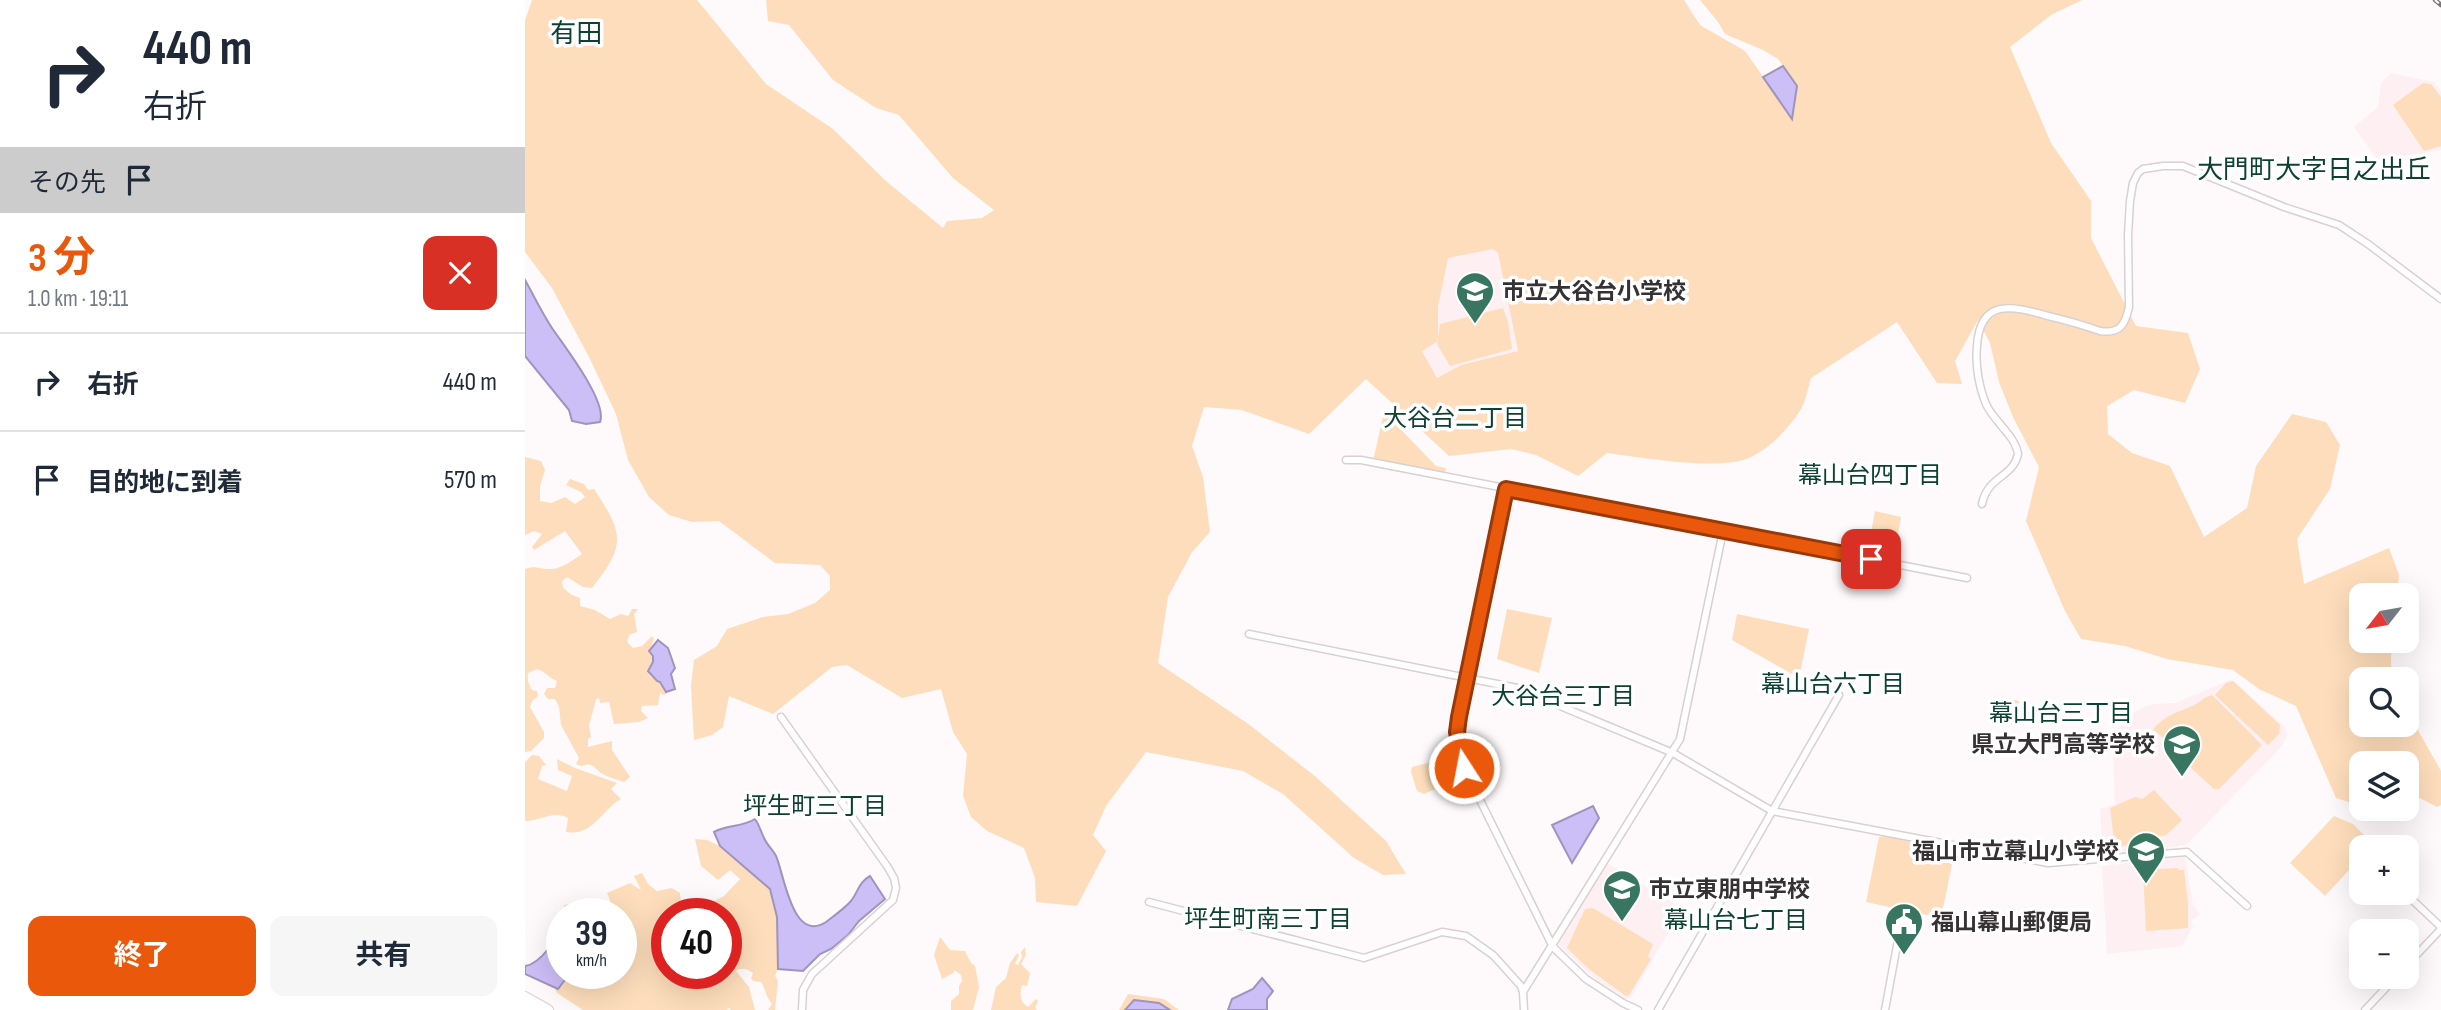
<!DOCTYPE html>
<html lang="ja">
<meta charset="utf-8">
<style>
body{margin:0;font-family:"Sofia Sans Condensed","Noto Sans JP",sans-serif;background:#f6f6f7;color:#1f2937;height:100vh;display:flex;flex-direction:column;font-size:26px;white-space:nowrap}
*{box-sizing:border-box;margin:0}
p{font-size:23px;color:#747a83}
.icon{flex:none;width:38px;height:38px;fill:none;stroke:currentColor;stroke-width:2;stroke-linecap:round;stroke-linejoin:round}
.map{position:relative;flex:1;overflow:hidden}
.side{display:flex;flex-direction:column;background:#fff;width:525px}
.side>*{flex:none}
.guide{background:#fff;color:#1f2937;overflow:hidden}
.needle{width:46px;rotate:239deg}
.fabs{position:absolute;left:1824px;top:583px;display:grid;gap:14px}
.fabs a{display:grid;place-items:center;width:70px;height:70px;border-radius:14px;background:#fff;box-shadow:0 7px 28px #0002;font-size:35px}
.speed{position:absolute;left:21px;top:898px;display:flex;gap:14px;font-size:35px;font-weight:700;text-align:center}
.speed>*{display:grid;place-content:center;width:91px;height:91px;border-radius:50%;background:#fff;box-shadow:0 7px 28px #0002;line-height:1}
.speed small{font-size:18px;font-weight:400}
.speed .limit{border:10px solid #d22;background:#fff;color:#111}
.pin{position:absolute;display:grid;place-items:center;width:60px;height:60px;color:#fff;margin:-30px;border-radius:14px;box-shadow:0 4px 10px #0006}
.me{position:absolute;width:77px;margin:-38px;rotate:349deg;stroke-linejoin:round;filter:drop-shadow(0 0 5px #0008)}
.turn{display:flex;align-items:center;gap:24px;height:147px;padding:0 28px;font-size:32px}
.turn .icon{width:91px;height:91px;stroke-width:2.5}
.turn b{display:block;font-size:49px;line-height:60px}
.then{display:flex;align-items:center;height:66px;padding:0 28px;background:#0003;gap:14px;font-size:26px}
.round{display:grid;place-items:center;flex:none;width:74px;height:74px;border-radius:14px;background:#f6f6f7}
.head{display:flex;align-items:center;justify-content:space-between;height:119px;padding:0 28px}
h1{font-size:42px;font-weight:700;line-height:52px;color:#ea580c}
.primary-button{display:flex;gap:14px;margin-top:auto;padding:14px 28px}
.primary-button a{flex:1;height:80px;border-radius:14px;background:#ea580c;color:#fff;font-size:28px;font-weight:700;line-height:80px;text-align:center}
.primary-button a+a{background:#f6f6f7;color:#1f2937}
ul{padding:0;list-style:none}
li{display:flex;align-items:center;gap:21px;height:98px;padding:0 28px;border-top:2px solid #e0e1e3}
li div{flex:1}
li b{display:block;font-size:26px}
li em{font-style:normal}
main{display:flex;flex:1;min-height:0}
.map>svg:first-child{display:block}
</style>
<main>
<section class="side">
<div class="guide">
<div class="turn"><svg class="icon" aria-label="right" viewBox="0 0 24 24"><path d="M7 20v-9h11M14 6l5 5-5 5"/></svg><div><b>440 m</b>右折</div></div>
<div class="then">その先<svg class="icon" aria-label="arrive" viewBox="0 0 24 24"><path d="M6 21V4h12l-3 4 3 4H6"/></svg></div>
</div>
<div class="head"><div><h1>3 分</h1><p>1.0 km · 19:11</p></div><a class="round" style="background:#d93025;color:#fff"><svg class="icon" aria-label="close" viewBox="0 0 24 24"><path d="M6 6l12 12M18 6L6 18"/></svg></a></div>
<ul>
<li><svg class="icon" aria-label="right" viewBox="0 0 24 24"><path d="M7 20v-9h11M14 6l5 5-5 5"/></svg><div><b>右折</b></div><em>440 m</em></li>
<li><svg class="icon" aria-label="arrive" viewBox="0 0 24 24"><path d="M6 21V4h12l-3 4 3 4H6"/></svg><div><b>目的地に到着</b></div><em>570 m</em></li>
</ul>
<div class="primary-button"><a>終了</a><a>共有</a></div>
</section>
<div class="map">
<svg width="1916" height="1010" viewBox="0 0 1916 1010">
<rect width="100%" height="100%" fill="#fefafb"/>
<!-- built -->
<path fill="#feeff3" d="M1866,73L1909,82L1916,92V150L1853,160L1829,127L1853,107L1856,83Z
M968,249L973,253L993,351L936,365L912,378L897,350L913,341V307L923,258Z
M1705,680L1709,681L1760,727L1762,736L1756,747L1661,845L1578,856L1575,809L1590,804L1588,753L1579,745L1605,715L1617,708L1628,704L1650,703Z
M1653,856H1660L1668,905L1675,914L1666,921L1668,926L1657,946L1582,954L1577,866Z
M1084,864L1157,908L1106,998L1100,999L1069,978L1033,944L1081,865Z"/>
<!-- green -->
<path fill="#fdddbb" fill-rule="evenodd" d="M7,0H172L241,84L308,129L361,181L418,228L422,221L457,218L469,210L428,178L374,115L351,108L308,80L264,25L243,21L241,0H1159L1175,25L1220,51L1267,118L1272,86L1253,59L1238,50L1200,34L1193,22L1175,0H1557L1526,15L1485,47L1526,143L1566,201V238L1611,326L1663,333L1675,369L1660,403L1609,390L1582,406L1583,434L1607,453L1645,466L1679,537L1722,508L1731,466L1767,414L1801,422L1815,445L1805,489L1772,539L1779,584L1864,548L1874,575L1872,595H1836V640L1867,641L1866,660L1867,679H1836V724H1881V709L1916,771V805L1912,807L1887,794L1881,797V763H1836V806L1811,798L1771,706L1734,689L1708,670L1642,659L1600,646L1556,639L1540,611L1501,521L1514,467L1488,417L1474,382L1465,343L1453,320L1430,361L1437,384L1412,383L1372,322L1286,378C1283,388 1281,400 1276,409C1264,428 1246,447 1226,457C1197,472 1115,457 1082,453L1053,476L1011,455L986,449L924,456L841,379L784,434L717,410L679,407L667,446L678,477L685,532L667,552L643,597L633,663L722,723L791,777L861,841L881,874L858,875L829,858L758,794L718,771L621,752L581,806L568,835L581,851L552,906L511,902L510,878L499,848L462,831L446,817L438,796L442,754L428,732L416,689L377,698L322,665L307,667L248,714L204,696L198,727L187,735L169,740L166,686L169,660L192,646L202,629L238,617L263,614L290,603L305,590V576L295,565L250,563L194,521L167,522L144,515L124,497L103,460L91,414L64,357L27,288L0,252V21ZM968,249L973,253L993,351L936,365L912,378L897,351L913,341V307L923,258Z
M1898,83L1906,84L1916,97V146L1899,151L1868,105Z
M978,308L983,322L987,349L925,366L912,344L915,324Z
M859,412L911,466L921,468L920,473L848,461Z
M0,457L16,461L20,470L15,486V501L26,503L40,497L50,504L60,497L56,492L41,485L45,479L59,484L63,490L69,489C99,534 101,545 67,588L58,587L42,577L37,581L38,588L47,595L55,598V606L70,610L85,619L96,614L103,616L107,609H113L109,614L112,632L104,635L102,642L108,648L117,646L127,636L129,639L124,651L128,656L125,675L131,681H135L142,693L139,695L135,693L133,705L117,706L116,711L123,718L114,722L89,724L84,702L75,703L74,698L71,699L64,726L66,737L63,739V747L87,741V750L105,777L99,782C92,779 82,777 76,773C68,766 67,762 56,766L51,764L54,758L36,725L34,707L30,699H23L19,694L22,688H30L32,681C24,678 21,672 12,669L3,673C2,679 3,684 7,690L12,691L13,696L7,701L5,707L19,732V738L6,751L0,752V569C10,565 14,569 24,569C35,570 48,560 57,554L40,531L9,550L7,547L17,534L9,531L0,535Z
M1350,511L1376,517L1372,539L1346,533Z
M982,609L1027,618L1014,673L972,659Z
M1212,614L1284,629L1274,678L1207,640Z
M1708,681L1755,725L1754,734L1743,745L1690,695L1701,683Z
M1687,695L1737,745L1694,789H1689L1643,747L1645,744L1628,729C1644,713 1647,715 1667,706C1675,703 1678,697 1687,695Z
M1481,698L1494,701L1490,725L1476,723Z
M7,755L14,756L21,765L17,766L13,779L42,791L47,776L33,770L32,759L50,768L92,783L86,789L96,799C76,810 69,836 41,832L43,818C28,810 16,821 0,821V762Z
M906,762L915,787L899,794L892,791L886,772L887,767Z
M1629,790L1657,820L1641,835L1590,848L1585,808L1610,797L1617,799Z
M1809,816L1828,824L1848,844L1845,847H1836V857L1800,896L1765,863Z
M1363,836L1430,850L1416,918L1341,902L1354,837Z
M170,839L182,840L195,846L245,889L252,917L253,969L250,976L253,980L250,1010H243L247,1004C241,997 241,990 236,982L228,981L226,978L228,973L221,969H214L211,971L224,987L230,1010H206L204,1008L202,1010H58L32,993L30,989L37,986L45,973H96V955H99L100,931L103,923L96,918V914L90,913L82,893L105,883L116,890L109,876L117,873L123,884L132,891L147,888L155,893L156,904L163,913L142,914V973H201V914L170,913L173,909L199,896L215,879L205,870L193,880L176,866Z
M1653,868L1654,870H1659L1663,903V928L1621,931L1618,870Z
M56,902L73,913L37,914L33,934L30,932L34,915L39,910V905Z
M1068,908L1128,944L1123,956L1126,959L1104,995L1101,996L1065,970L1042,948L1060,909Z
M415,937L425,950L440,951L446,963L450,966L454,987L448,1010H426V1001L434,994V986L437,981L436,975L430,970L428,973L417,979L409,955Z
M500,947L501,955L496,964L505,973L502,986L497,985C495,995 494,1001 503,1007L511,999L513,1001L510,1008L512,1010H466L471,987L481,978L485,963L492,953L494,955L490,964L493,965L497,957L496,952Z
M603,994L639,999L654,1010H645L639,1005L606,1003L600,1010H594Z"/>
<!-- water -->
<path fill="#ccbef7" stroke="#9f94bc" stroke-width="2" d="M1258,66L1272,86L1267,119L1238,77Z
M0,280C9,296 17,313 27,328C39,346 83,402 75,422L61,424L47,421L44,410L0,356Z
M133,640L143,648L150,668L146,674L150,689L141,692L135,682L132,681L123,671L128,662V656L124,651Z
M1068,806L1074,818L1047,863L1027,825Z
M230,819C235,826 236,832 239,838C242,845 248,850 251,856C259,873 267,944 301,922C309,916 320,908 326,901C333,892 334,882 345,876L360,899L334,921L323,935L306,949L295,954L278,971L253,969L252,917L245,889L195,846L189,832C202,825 217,827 230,819Z
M37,922V973H45L33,989L0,974V966C15,964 34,938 37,922Z
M737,978L748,991L742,999V1010H703L707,999L728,989Z
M609,1000L634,1003L645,1010H600Z"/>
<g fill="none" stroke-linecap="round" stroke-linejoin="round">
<defs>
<path id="tertiary" d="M821,460H836L1442,578
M981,489L936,700C932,724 932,744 939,768L1028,947L1061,979L1098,1003L1113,1010
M1457,504C1463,475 1488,478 1493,454C1490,435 1469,422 1461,404C1454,387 1450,365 1452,346C1455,297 1488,306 1523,316C1540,320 1558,325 1575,331C1595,334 1600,325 1604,307L1603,235L1605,201L1608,183L1613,173L1618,169L1638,166H1658L1759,207L1814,225L1843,244L1916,299
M724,634L992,688L1148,753L1247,811L1523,863L1662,852L1722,906
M256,717L362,866L369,878L371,888L368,900L287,974L278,990L277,1010
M1879,892L1916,927
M624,902L839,958L917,932L941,936L968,955L996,986L998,992
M1881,966L1916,929
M999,1010L998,992L1155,739L1198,531
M1133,1010L1314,695
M1360,1010L1378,913
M1840,1010L1872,976"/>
<path id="motorway" d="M0,997L23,1010
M0,1006L8,1010"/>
</defs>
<!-- tertiary casing -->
<use href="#tertiary" stroke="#d9d0d2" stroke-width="9"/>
<!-- motorway casing -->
<use href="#motorway" stroke="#d9d0d2" stroke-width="12"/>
<!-- tertiary -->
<use href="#tertiary" stroke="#fff" stroke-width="6"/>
<!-- motorway -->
<use href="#motorway" stroke="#fff" stroke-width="10"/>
<defs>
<path id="rail" d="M1910,0L1916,5"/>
</defs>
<!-- rail casing -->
<use href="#rail" stroke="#7b7778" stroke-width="4.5"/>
<!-- rail -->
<use href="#rail" stroke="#fff" stroke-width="2" stroke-dasharray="5" stroke-linecap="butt"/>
</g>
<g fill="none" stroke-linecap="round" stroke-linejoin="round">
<defs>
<path id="route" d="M939,768L932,732L934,717L981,489L1346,559"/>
</defs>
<!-- route casing -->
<use href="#route" stroke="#983908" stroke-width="18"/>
<!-- route -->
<use href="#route" stroke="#ea580c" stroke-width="12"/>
</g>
<!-- icons -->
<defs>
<symbol id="school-pin" viewBox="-11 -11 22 30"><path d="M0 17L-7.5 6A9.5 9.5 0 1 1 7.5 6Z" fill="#397662" stroke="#fff"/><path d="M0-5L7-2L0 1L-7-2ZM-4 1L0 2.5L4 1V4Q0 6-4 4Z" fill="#fff"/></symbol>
<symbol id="civic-pin" viewBox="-11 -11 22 30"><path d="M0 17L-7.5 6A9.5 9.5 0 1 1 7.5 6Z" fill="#397662" stroke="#fff"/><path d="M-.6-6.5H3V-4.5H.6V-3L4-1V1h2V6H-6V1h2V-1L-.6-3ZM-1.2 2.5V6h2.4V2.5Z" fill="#fff"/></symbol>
</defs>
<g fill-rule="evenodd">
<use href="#school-pin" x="928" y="269" width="44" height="60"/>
<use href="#school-pin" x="1635" y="722" width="44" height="60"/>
<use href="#school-pin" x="1599" y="829" width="44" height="60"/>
<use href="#school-pin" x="1075" y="867" width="44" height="60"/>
<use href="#civic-pin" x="1357" y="900" width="44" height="60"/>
</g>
<g text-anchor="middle" stroke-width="7" stroke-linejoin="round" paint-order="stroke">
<!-- poi labels -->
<g font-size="23" font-weight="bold" fill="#363233" stroke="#fff" text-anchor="start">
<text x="977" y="299">市立大谷台小学校</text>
<text x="1630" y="752" text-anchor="end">県立大門高等学校</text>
<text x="1594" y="859" text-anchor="end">福山市立幕山小学校</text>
<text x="1124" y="897">市立東朋中学校</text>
<text x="1406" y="930">福山幕山郵便局</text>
</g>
<!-- neighbourhood labels -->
<g font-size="24" fill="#0d4233" stroke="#fff">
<text x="930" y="426">大谷台二丁目</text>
<text x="1345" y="483">幕山台四丁目</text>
<text x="1308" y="692">幕山台六丁目</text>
<text x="1038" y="704">大谷台三丁目</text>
<text x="1536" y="721">幕山台三丁目</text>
<text x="290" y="814">坪生町三丁目</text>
<text x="743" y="927">坪生町南三丁目</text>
<text x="1211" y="928">幕山台七丁目</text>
</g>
<!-- quarter labels -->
<g font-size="26" fill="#0d4233" stroke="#fff">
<text x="51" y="42">有田</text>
<text x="1789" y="178">大門町大字日之出丘</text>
</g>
</g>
</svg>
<div class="fabs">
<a><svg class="needle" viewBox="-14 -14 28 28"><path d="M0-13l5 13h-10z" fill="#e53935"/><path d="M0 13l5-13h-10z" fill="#747a83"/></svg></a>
<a><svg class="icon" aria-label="search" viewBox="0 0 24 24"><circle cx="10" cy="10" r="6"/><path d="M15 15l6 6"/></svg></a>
<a><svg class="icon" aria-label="layers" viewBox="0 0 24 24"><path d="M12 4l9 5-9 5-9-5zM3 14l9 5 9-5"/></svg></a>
<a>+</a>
<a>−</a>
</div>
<div class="speed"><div>39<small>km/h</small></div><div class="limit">40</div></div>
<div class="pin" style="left:1346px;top:559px;background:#d93025"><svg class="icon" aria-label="arrive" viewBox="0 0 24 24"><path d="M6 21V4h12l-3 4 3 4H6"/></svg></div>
<svg class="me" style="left:939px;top:768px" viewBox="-20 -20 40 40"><circle r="17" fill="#ea580c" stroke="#fff" stroke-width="3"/><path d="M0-11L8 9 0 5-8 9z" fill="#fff"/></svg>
</div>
</main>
